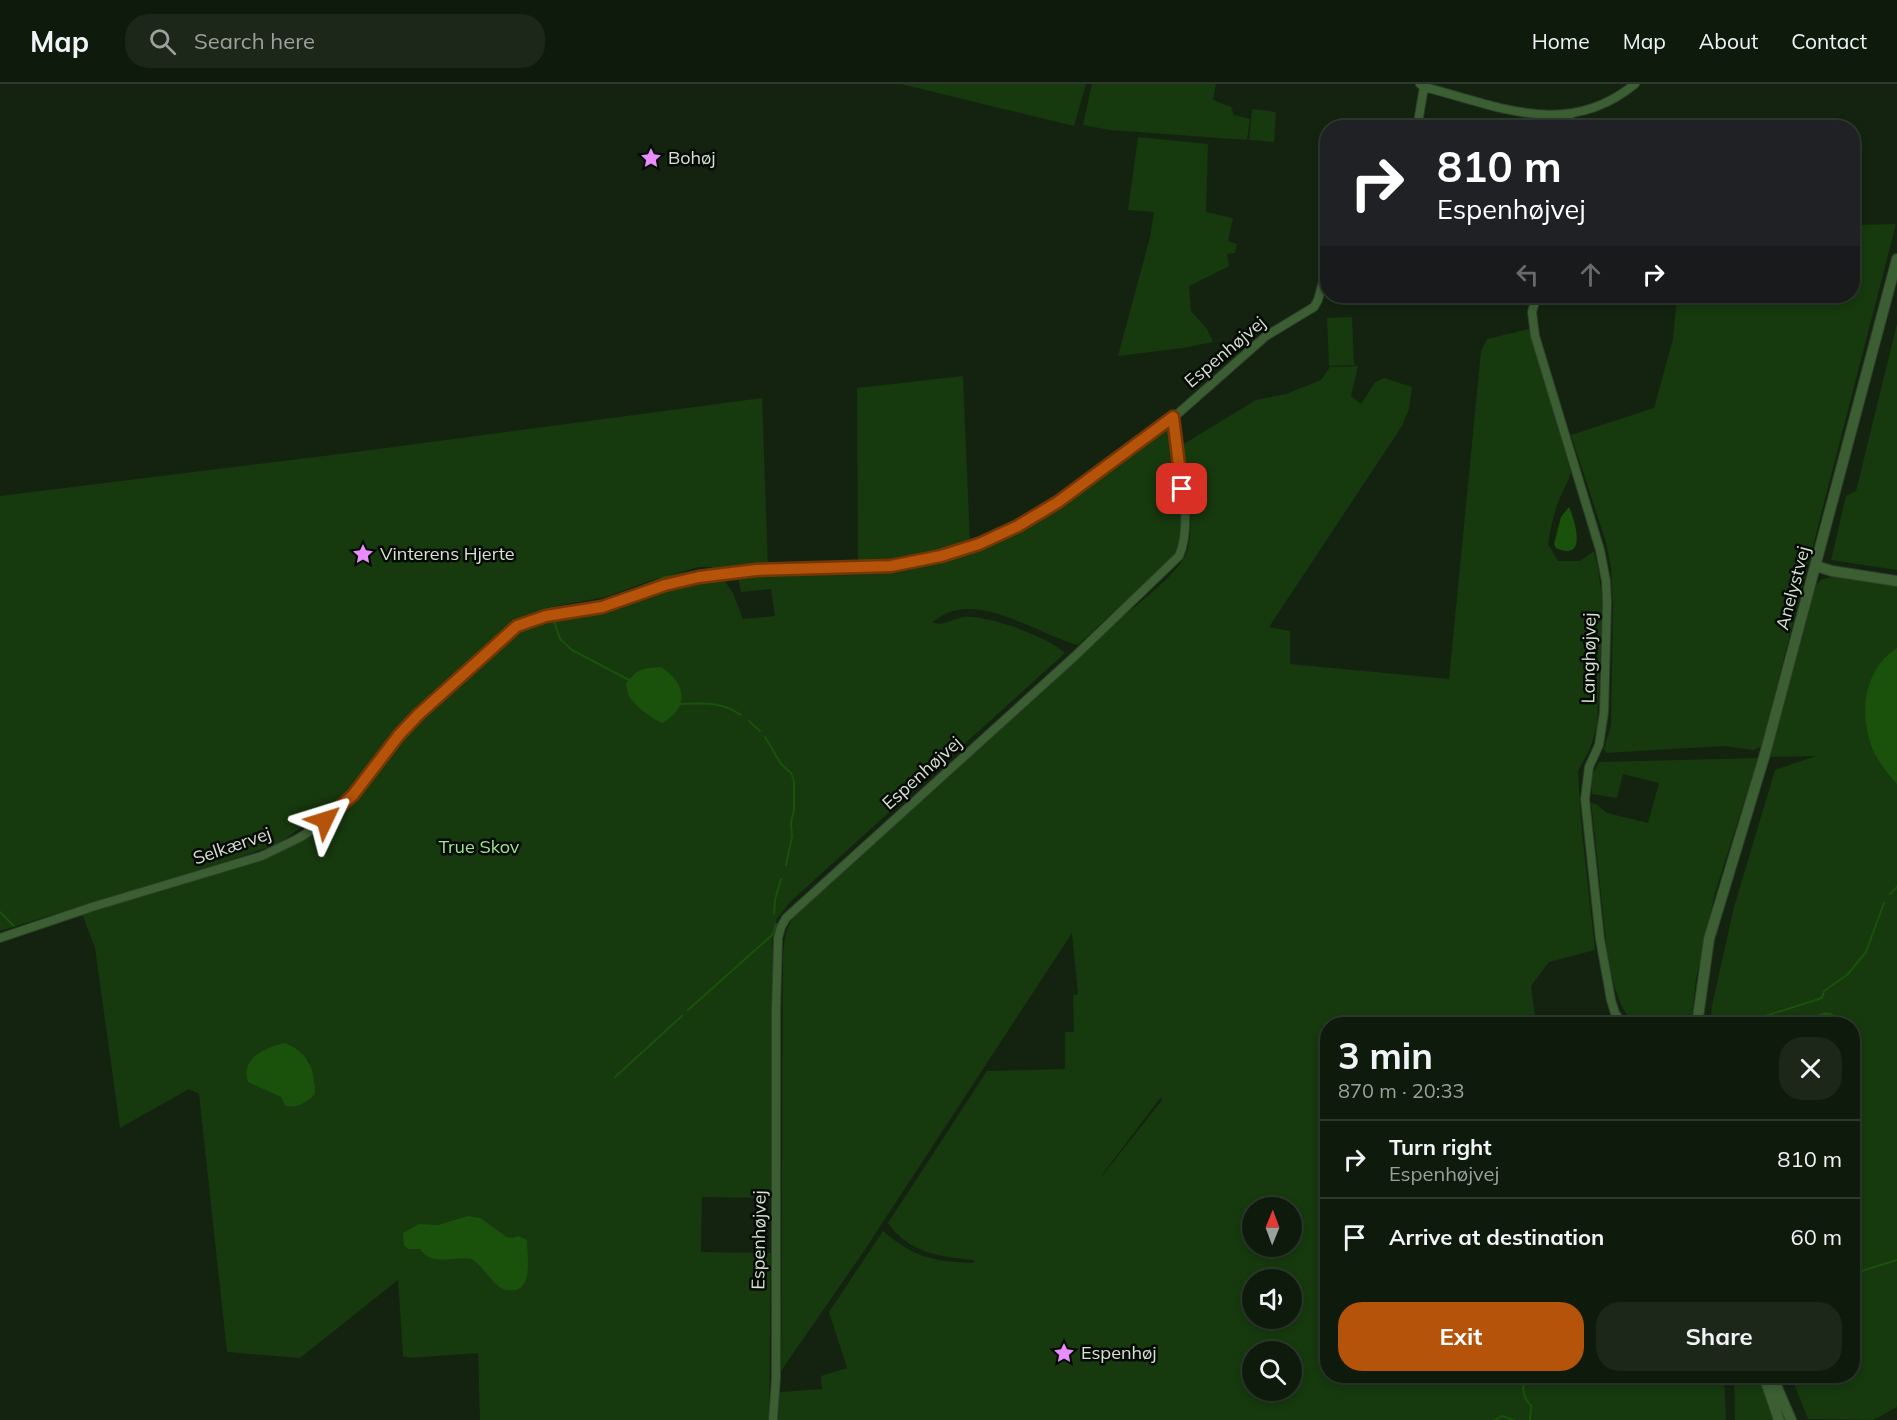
<!DOCTYPE html>
<meta charset="utf-8">
<style>
body{margin:0;font-family:Mulish,sans-serif;background:#1c271a;color:#f1f3f6;height:100vh;display:flex;flex-direction:column;font-size:22px;white-space:nowrap}
*{box-sizing:border-box;margin:0}
p{font-size:20px;color:#9ba19d}
.icon{flex:none;width:33px;height:33px;fill:none;stroke:currentColor;stroke-width:2;stroke-linecap:round;stroke-linejoin:round}
.map{position:relative;flex:1;overflow:hidden}
.side{position:absolute;left:1320px;top:933px;width:540px;height:366px;display:flex;flex-direction:column;background:#0e1a0c;border-radius:24px;box-shadow:0 3px 9px #0003,0 0 0 2px #2e382d}
.side>*{flex:none}
.guide{position:absolute;left:1320px;top:36px;width:540px;height:183px;border-radius:24px;box-shadow:0 3px 9px #0003,0 0 0 2px #2e382d;background:#202124;color:#fff;overflow:hidden}
.needle{width:39px;rotate:1deg}
.buttons{position:absolute;left:1242px;top:1113px;display:grid;gap:12px}
.buttons a{display:grid;place-items:center;width:60px;height:60px;border-radius:50%;background:#0e1a0c;box-shadow:0 3px 9px #0003,0 0 0 2px #2e382d;font-size:30px}
.pin{position:absolute;display:grid;place-items:center;width:51px;height:51px;color:#fff;margin:-26px;border-radius:12px;box-shadow:0 3px 9px #0006}
.me{position:absolute;width:66px;margin:-33px;rotate:49deg;stroke-linejoin:round;filter:drop-shadow(0 0 4px #0008)}
.turn{display:flex;align-items:center;gap:21px;height:126px;padding:0 18px;font-size:27px}
.turn .icon{width:78px;height:78px;stroke-width:2.5}
.turn b{display:block;font-size:42px;line-height:51px}
.lanes{display:flex;align-items:center;height:57px;padding:0 18px;background:#0003;justify-content:center;gap:30px;direction:ltr}
.lanes .off{opacity:.35}
.round{display:grid;place-items:center;flex:none;width:63px;height:63px;border-radius:24px;background:#1c271a}
.overview{display:flex;align-items:center;justify-content:space-between;height:102px;padding:0 18px}
h1{font-size:36px;font-weight:700;line-height:45px}
.button{display:flex;gap:12px;margin-top:auto;padding:12px 18px}
.button a{flex:1;height:69px;border-radius:24px;background:#b45309;color:#fff;font-size:24px;font-weight:700;line-height:69px;text-align:center}
.button a+a{background:#1c271a;color:#f1f3f6}
ul{padding:0;list-style:none}
li{display:flex;align-items:center;gap:18px;height:78px;padding:0 18px;border-top:2px solid #2e382d}
li div{flex:1}
li b{display:block;font-size:22px}
li em{font-style:normal}
header{display:flex;align-items:center;gap:36px;box-sizing:border-box;height:84px;padding:0 30px;background:#0e1a0c;border-bottom:2px solid #2e382d}
header strong{font-size:28px}
nav{display:flex;gap:33px;margin-inline-start:auto;font-size:21px}
.search{width:420px;height:54px;background:#1c271a;display:flex;align-items:center;gap:15px;box-sizing:border-box;padding:0 21px;border-radius:24px;color:#9ba19d;font-size:22px}
.map>svg:first-child{display:block}
</style>
<header>
<strong>Map</strong>
<div class="search"><svg class="icon" aria-label="search" viewBox="0 0 24 24"><circle cx="10" cy="10" r="6"/><path d="M15 15l6 6"/></svg>Search here</div>
<nav><a>Home</a><a>Map</a><a>About</a><a>Contact</a></nav>
</header>
<div class="map">
<svg width="1897" height="1336" viewBox="0 0 1897 1336">
<rect width="100%" height="100%" fill="#132310"/>
<!-- green -->
<path fill="#16390e" fill-rule="evenodd" d="M901,0H1086L1074,42Z
M1092,0H1216L1213,16L1231,23L1234,31L1250,35L1247,56L1110,46L1083,41Z
M1252,25L1276,28L1274,58L1249,56Z
M1138,53L1208,60L1206,128L1233,134L1228,157L1237,160L1235,169L1227,170L1229,182L1189,202L1191,227L1207,245L1213,258L1183,264L1118,272L1150,153L1154,128L1128,126Z
M1896,140L1761,663L1753,666L1723,662L1606,669L1604,665L1611,641L1613,522L1611,484L1606,458L1571,351L1654,324L1673,255L1677,212H1852L1853,141Z
M1352,233L1354,281L1329,282L1327,234Z
M1897,240V486L1831,476L1846,412L1856,407Z
M1529,245L1571,388C1568,399 1563,406 1559,416C1553,430 1551,445 1548,460L1558,477H1580L1594,467L1598,484L1603,520L1597,642L1590,665L1578,687L1581,738L1595,866L1549,878L1531,902L1536,940H1328V1292H1724L1726,1336H778L780,1308L822,1305L821,1292L847,1284L829,1228L883,1147C915,1174 932,1177 973,1179L974,1176C942,1173 908,1169 888,1139L987,987L1065,985V948H1074L1073,911L1078,910L1072,849L864,1167L781,1287L783,875C784,854 786,841 799,825L1107,545C1126,530 1180,489 1187,468C1196,438 1186,392 1182,361L1256,316L1286,310L1321,296L1330,283L1358,282L1351,312L1361,320L1375,298L1384,294L1412,303L1409,325L1402,342L1269,543L1290,547V580L1449,595L1481,267L1487,255ZM1161,1013L1162,1016L1102,1092V1091ZM1252,1124H1292V1162H1252ZM1252,1196H1292V1234H1252ZM1252,1268H1292V1306H1252Z
M963,292L970,459L891,478L858,477L857,304Z
M762,314L768,483H699L655,495L606,513L550,523L527,531L502,546L396,644L355,702L333,721L279,759L240,773L0,847V412L348,369Z
M1168,345C1176,358 1185,442 1181,457C1179,463 1175,468 1172,474L1078,561C1041,551 991,516 953,527C946,529 938,534 932,538C944,543 951,535 963,533C986,530 1049,553 1065,569L790,818L777,835L772,856V1114L702,1113L701,1168L771,1169L769,1336H480L478,1269L410,1274L403,1272L398,1196L300,1274L227,1268L199,1010L189,1005L120,1044L95,864L81,827L258,776L351,718L399,657L509,554C518,548 527,542 537,538C557,531 580,532 601,527C635,520 692,489 725,497L733,509L743,535L775,532L771,505L741,508L738,493L749,491L894,486L933,481L973,468L1018,446L1130,373ZM308,975L315,997L285,1022L281,1013Z
M1834,493L1897,502V1323L1873,1336L1808,1335L1791,1292H1852V940H1710L1712,922L1734,823L1775,686L1816,672L1770,673L1816,501L1822,495Z
M1758,674L1715,809L1696,895L1691,940H1634C1607,911 1606,849 1601,811C1598,780 1595,750 1591,719L1596,720L1607,729L1648,739L1659,699L1623,690L1617,714L1592,710L1591,693L1599,678Z
M1734,1292H1760L1774,1336H1735Z"/>
<!-- water -->
<path fill="#1a520b" d="M1569,423C1576,439 1587,478 1556,464L1554,460L1561,433Z
M1897,564V700C1887,689 1876,675 1871,661C1859,627 1865,584 1897,564Z
M661,583C686,599 690,622 663,639C654,637 631,619 628,610C627,607 627,603 626,600C637,585 642,584 661,583Z
M1825,928C1834,929 1838,932 1839,940H1792Z
M285,959C309,969 315,985 315,1010C305,1020 298,1024 285,1022L281,1013L248,998C240,974 266,963 285,959Z
M468,1132L480,1134L507,1153L512,1154L518,1152L527,1156C527,1170 533,1203 515,1206C508,1207 503,1206 498,1202C488,1193 482,1182 472,1175C453,1171 433,1184 420,1165H408L404,1161L403,1149L419,1140L438,1141Z"/>
<g fill="none" stroke-linecap="round" stroke-linejoin="round">
<!-- stream -->
<path stroke="#1a520b" stroke-width="2" d="M729,483L751,481
M551,524L603,518L665,493L716,484
M554,537L560,555L572,566L629,596
M680,620C703,619 721,617 741,631
M749,637L760,647
M765,653L781,680L791,689L794,697V726L791,738L792,753L786,781
M1890,810L1897,803
M0,828L14,842
M774,830L775,816L781,795
M688,926L773,850L776,840
M1740,940L1822,914L1824,907L1847,891L1866,868L1884,819
M615,993L682,932
M1852,1190L1897,1176
M1495,1336L1502,1332L1513,1336
M1530,1336L1531,1322C1526,1317 1520,1305 1525,1298C1527,1295 1531,1294 1533,1292"/>
<defs>
<path id="minor" d="M1420,0L1424,3C1499,22 1567,56 1635,0
M1417,44L1424,3
M1568,44L1570,31
M1537,212L1532,228L1535,252L1600,466L1606,497L1607,518L1604,628L1599,661L1589,683L1585,715L1600,855L1611,916L1615,929L1623,940
M0,854L92,823L262,772L299,754L315,744L353,711L398,651L418,631L495,561L517,542L530,536L602,523L687,495L727,489L844,482H891L920,477L979,460L1018,442L1058,418L1123,372L1173,334L1266,252L1314,223L1318,216L1328,179
M773,1336L776,1294V926L778,854L781,843L786,834L1075,572L1179,472C1194,441 1178,369 1173,334"/>
<path id="tertiary" d="M1816,482L1832,487L1897,497
M1697,940L1709,855L1765,670L1897,175
M1764,1292L1779,1336
M1772,1292L1791,1336"/>
</defs>
<!-- minor casing -->
<use href="#minor" stroke="#2e3e2b" stroke-width="10"/>
<!-- tertiary casing -->
<use href="#tertiary" stroke="#2e3e2b" stroke-width="12"/>
<!-- minor -->
<use href="#minor" stroke="#3b5e33" stroke-width="8"/>
<!-- tertiary -->
<use href="#tertiary" stroke="#3b5e33" stroke-width="10"/>
</g>
<g fill="none" stroke-linecap="round" stroke-linejoin="round">
<defs>
<path id="route" d="M325,736L353,711L399,651L418,631L517,542L546,532L602,523L665,501L699,493L756,486L891,482L941,472L979,460L1018,442L1058,418L1173,333L1182,405"/>
</defs>
<!-- route casing -->
<use href="#route" stroke="#753606" stroke-width="15"/>
<!-- route -->
<use href="#route" stroke="#b45309" stroke-width="10"/>
</g>
<!-- icons -->
<defs>
<symbol id="sight-bare" viewBox="-9 -9 18 18"><path d="M0-6L1.8-2.2L6-1.7L2.9 1.2L3.7 5.4L0 3.3L-3.7 5.4L-2.9 1.2L-6-1.7L-1.8-2.2Z" fill="#e98dfe" stroke="#050a04" stroke-width="2.5" paint-order="stroke"/></symbol>
</defs>
<g fill-rule="evenodd">
<use href="#sight-bare" x="636" y="59" width="30" height="30"/>
<use href="#sight-bare" x="348" y="455" width="30" height="30"/>
<use href="#sight-bare" x="1049" y="1254" width="30" height="30"/>
</g>
<g text-anchor="middle" stroke-width="5" stroke-linejoin="round" paint-order="stroke">
<!-- poi labels -->
<g font-size="18" fill="#d7e1d4" stroke="#050a04" text-anchor="start">
<text x="668" y="80">Bohøj</text>
<text x="380" y="476">Vinterens Hjerte</text>
<text x="1081" y="1275">Espenhøj</text>
</g>
<!-- street labels -->
<g font-size="18" fill="#d7e1d4" stroke="#050a04">
<text transform="translate(1225 268) rotate(-40)" y="6">Espenhøjvej</text>
<text transform="translate(1793 504) rotate(-75)" y="6">Anelystvej</text>
<text transform="translate(1589 574) rotate(-89)" y="6">Langhøjvej</text>
<text transform="translate(922 689) rotate(-42)" y="6">Espenhøjvej</text>
<text transform="translate(232 762) rotate(-19)" y="6">Selkærvej</text>
<text transform="translate(759 1156) rotate(-89)" y="6">Espenhøjvej</text>
</g>
<!-- park labels -->
<g font-size="18" fill="#9de98c" stroke="#050a04">
<text x="479" y="769">True Skov</text>
</g>
</g>
</svg>
<div class="buttons">
<a><svg class="needle" viewBox="-14 -14 28 28"><path d="M0-13l5 13h-10z" fill="#e53935"/><path d="M0 13l5-13h-10z" fill="#9ba19d"/></svg></a>
<a><svg class="icon" aria-label="sound" viewBox="0 0 24 24"><path d="M4 9h4l5-4v14l-5-4H4zM17 9q2 3 0 6"/></svg></a>
<a><svg class="icon" aria-label="search" viewBox="0 0 24 24"><circle cx="10" cy="10" r="6"/><path d="M15 15l6 6"/></svg></a>
</div>
<div class="pin" style="left:1182px;top:405px;background:#d93025"><svg class="icon" aria-label="arrive" viewBox="0 0 24 24"><path d="M6 21V4h12l-3 4 3 4H6"/></svg></div>
<svg class="me" style="left:325px;top:736px" viewBox="-20 -20 40 40"><path d="M0-17L14 15 0 8-14 15z" fill="#b45309" stroke="#fff" stroke-width="4"/></svg>
<div class="guide">
<div class="turn"><svg class="icon" aria-label="right" viewBox="0 0 24 24"><path d="M7 20v-9h11M14 6l5 5-5 5"/></svg><div><b>810 m</b>Espenhøjvej</div></div>
<div class="lanes"><svg class="icon off" aria-label="left" viewBox="0 0 24 24"><path d="M17 20v-9H6M10 6l-5 5 5 5"/></svg><svg class="icon off" aria-label="ahead" viewBox="0 0 24 24"><path d="M12 20V5M6 11l6-6 6 6"/></svg><svg class="icon" aria-label="right" viewBox="0 0 24 24"><path d="M7 20v-9h11M14 6l5 5-5 5"/></svg></div>
</div>
<section class="side">
<div class="overview"><div><h1>3 min</h1><p>870 m · 20:33</p></div><a class="round"><svg class="icon" aria-label="close" viewBox="0 0 24 24"><path d="M6 6l12 12M18 6L6 18"/></svg></a></div>
<ul>
<li><svg class="icon" aria-label="right" viewBox="0 0 24 24"><path d="M7 20v-9h11M14 6l5 5-5 5"/></svg><div><b>Turn right</b><p>Espenhøjvej</p></div><em>810 m</em></li>
<li><svg class="icon" aria-label="arrive" viewBox="0 0 24 24"><path d="M6 21V4h12l-3 4 3 4H6"/></svg><div><b>Arrive at destination</b></div><em>60 m</em></li>
</ul>
<div class="button"><a>Exit</a><a>Share</a></div>
</section>
</div>
